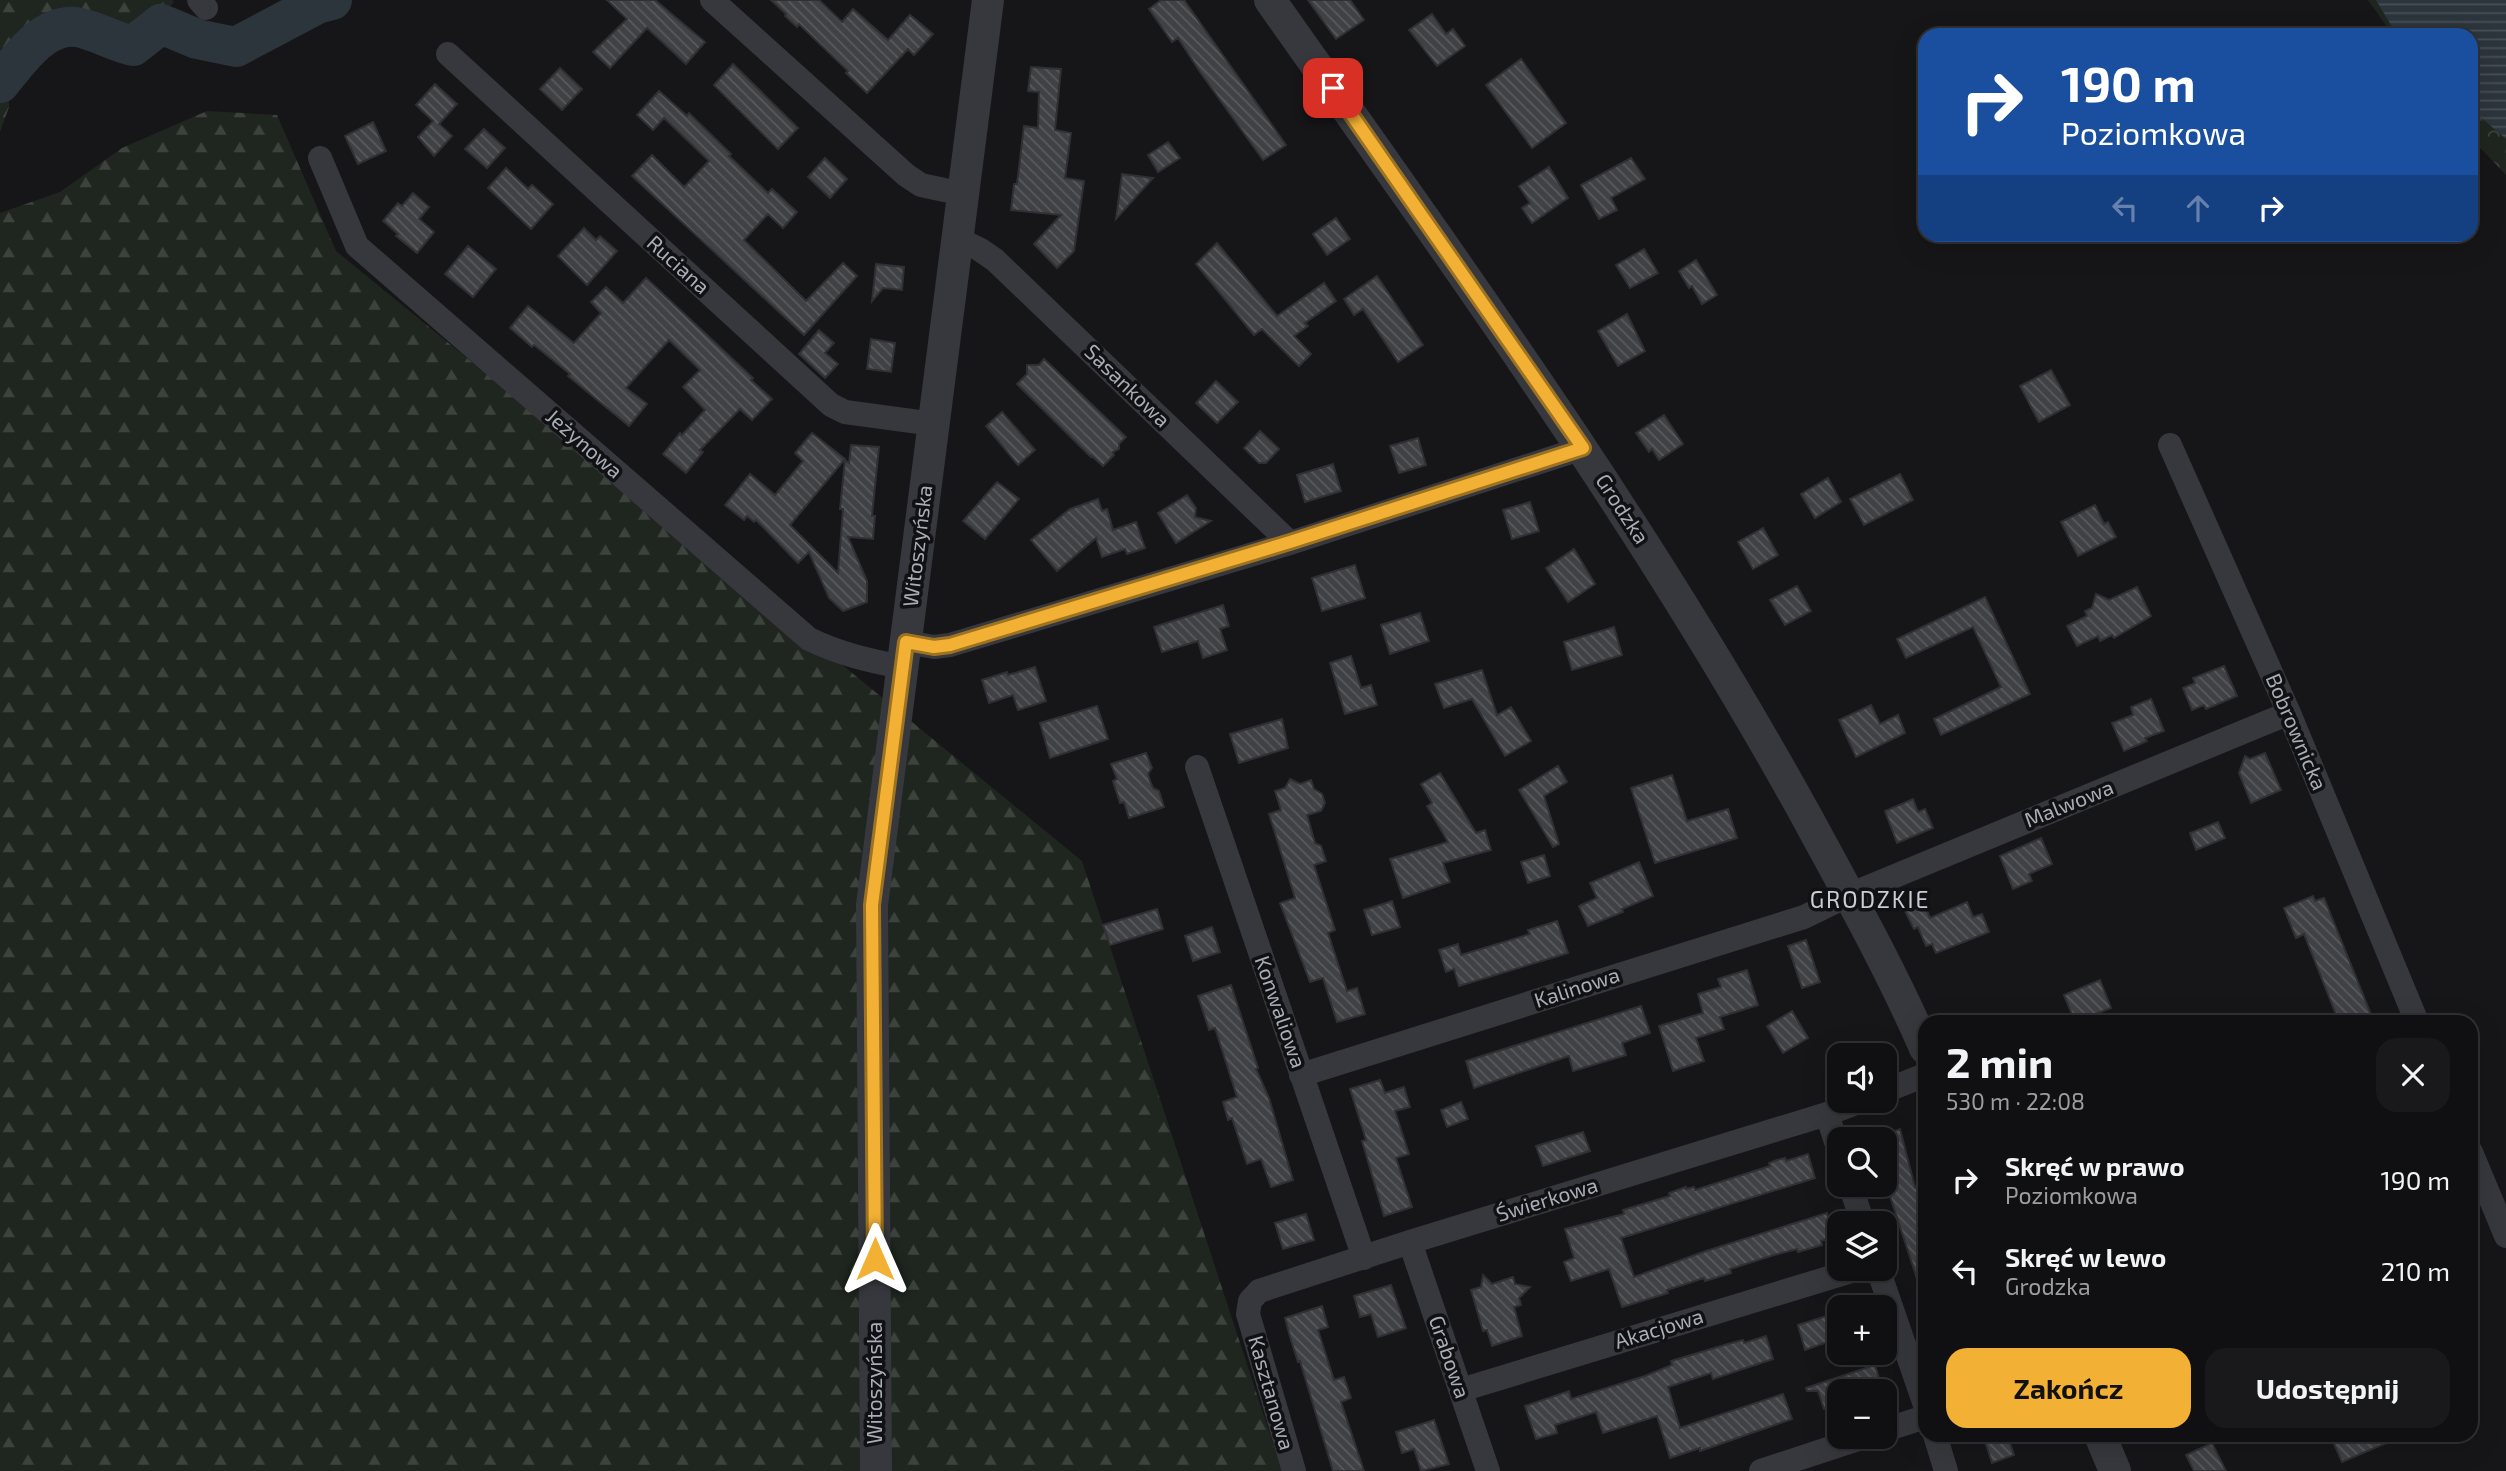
<!DOCTYPE html>
<html lang="pl">
<meta charset="utf-8">
<style>
body{margin:0;font-family:"Exo 2",sans-serif;background:#19191b;color:#f1f3f6;height:100vh;display:flex;flex-direction:column;font-size:26px;white-space:nowrap}
*{box-sizing:border-box;margin:0}
p{font-size:23px;color:#9c9d9f}
.icon{flex:none;width:38px;height:38px;fill:none;stroke:currentColor;stroke-width:2;stroke-linecap:round;stroke-linejoin:round}
.map{position:relative;flex:1;overflow:hidden}
.sheet{position:absolute;left:1918px;top:1015px;width:560px;height:427px;display:flex;flex-direction:column;background:#101012;border-radius:21px;box-shadow:0 7px 28px #0002,0 0 0 2px #303032}
.sheet>*{flex:none}
.top-card{position:absolute;left:1918px;top:28px;width:560px;height:214px;border-radius:21px;box-shadow:0 7px 28px #0002,0 0 0 2px #303032;background:#1a4fa0;color:#fff;overflow:hidden}
.controls{position:absolute;left:1827px;top:1043px;display:grid;gap:14px}
.controls a{display:grid;place-items:center;width:70px;height:70px;border-radius:14px;background:#101012;box-shadow:0 7px 28px #0002,0 0 0 2px #303032;font-size:35px}
.pin{position:absolute;display:grid;place-items:center;width:60px;height:60px;color:#fff;margin:-30px;border-radius:14px;box-shadow:0 4px 10px #0006}
.me{position:absolute;width:77px;margin:-38px;rotate:0deg;stroke-linejoin:round;filter:drop-shadow(0 0 5px #0008)}
.turn{display:flex;align-items:center;gap:24px;height:147px;padding:0 28px;font-size:32px}
.turn .icon{width:91px;height:91px;stroke-width:2.5}
.turn b{display:block;font-size:49px;line-height:60px}
.lanes{display:flex;align-items:center;height:66px;padding:0 28px;background:#0003;justify-content:center;gap:35px;direction:ltr}
.lanes .off{opacity:.35}
.round{display:grid;place-items:center;flex:none;width:74px;height:74px;border-radius:21px;background:#19191b}
.headline{display:flex;align-items:center;justify-content:space-between;height:119px;padding:0 28px}
h1{font-size:42px;font-weight:700;line-height:52px}
.primary-button{display:flex;gap:14px;margin-top:auto;padding:14px 28px}
.primary-button a{flex:1;height:80px;border-radius:21px;background:#f2b134;color:#111;font-size:28px;font-weight:700;line-height:80px;text-align:center}
.primary-button a+a{background:#19191b;color:#f1f3f6}
ul{padding:0;list-style:none}
li{display:flex;align-items:center;gap:21px;height:91px;padding:0 28px}
li div{flex:1}
li b{display:block;font-size:26px}
li em{font-style:normal}
.map>svg:first-child{display:block}
</style>
<div class="map">
<svg width="2506" height="1471" viewBox="0 0 2506 1471">
<defs>
<pattern id="forest-firs" width="22" height="20" patternUnits="userSpaceOnUse" patternTransform="scale(1.75)"><rect width="22" height="20" fill="#1e261f"/><path d="M5 1l3.5 6h-7zM16 11l3.5 6h-7z" fill="#3c433d"/></pattern>
<pattern id="park-crowns" width="20" height="18" patternUnits="userSpaceOnUse" patternTransform="scale(1.75)"><rect width="20" height="18" fill="#1e261f"/><path d="M2 6a3 3 0 1 1 6 0M12 15a3 3 0 1 1 6 0" fill="none" stroke="#3c433d"/></pattern>
<pattern id="water-rules" width="6" height="5" patternUnits="userSpaceOnUse" patternTransform="scale(1.75)"><rect width="6" height="5" fill="#2c353c"/><path d="M0 2.5h6" fill="none" stroke="#485056"/></pattern>
<pattern id="building-back-hatch" width="6" height="6" patternUnits="userSpaceOnUse" patternTransform="scale(1.75)"><rect width="6" height="6" fill="#404145"/><path d="M-1 5l2 2M0 0l6 6M5-1l2 2" fill="none" stroke="#595a5e"/></pattern>
</defs>
<rect width="100%" height="100%" fill="#161618"/>
<!-- forest -->
<path fill="url(#forest-firs)" d="M0,0H172L174,2L157,20L9,51V107L0,132Z
M207,111L277,115L336,251L1082,861L1282,1471H0V213L60,192L122,148Z"/>
<!-- park -->
<path fill="url(#park-crowns)" d="M2368,0H2506V175L2471,138V35H2393Z"/>
<!-- water -->
<path fill="url(#water-rules)" d="M2376,0H2506V139L2471,109V35H2397Z"/>
<g fill="none" stroke-linecap="round" stroke-linejoin="round">
<!-- river -->
<path stroke="#2c353c" stroke-width="40" d="M0,83C19,60 42,24 76,27C93,29 114,42 133,46L161,24L197,39L236,47L317,4L332,0"/>
</g>
<!-- building -->
<path fill="url(#building-back-hatch)" stroke="#303034" stroke-width="2" d="M607,0H655L705,42L686,64L647,28L610,68L593,52L627,19Z
M771,0H819L842,22L853,9L888,40L910,15L933,34L914,55L908,49L867,93L846,73L848,71L799,24L797,27L785,16L786,14Z
M1161,0H1184L1286,145L1263,160L1200,72L1178,38L1172,42L1149,9Z
M1308,0H1350L1364,20L1336,39Z
M1432,14L1446,34L1453,29L1465,46L1437,66L1409,30Z
M1521,59L1566,123L1532,148L1486,85Z
M733,64L798,128L778,149L714,85Z
M1031,67L1061,69L1055,130L1071,133L1065,178L1084,181L1074,251L1057,268L1034,244L1061,215L1011,210L1014,184H1017L1024,126L1038,128L1039,92L1028,91Z
M560,68L582,89L562,110L540,89Z
M435,84L457,104L439,124L452,136L434,156L418,137L433,121L416,105Z
M659,91L687,116L689,113L731,154L729,156L768,193L772,189L797,212L783,228L768,214L744,240L806,301L843,263L857,276L804,335L632,176L652,155L684,187L709,161L664,118L653,130L637,115Z
M373,122L386,151L358,164L345,136Z
M484,129L505,148L487,168L465,149Z
M1168,142L1180,158L1158,172L1148,155Z
M825,158L847,179L830,198L808,177Z
M1631,158L1645,179L1611,198L1617,210L1599,219L1581,185Z
M1549,167L1568,198L1532,223L1522,208L1530,203L1519,186Z
M506,168L528,189L532,185L553,204L531,229L488,188Z
M1122,174L1153,178L1116,219Z
M413,193L429,207L419,219L434,232L417,253L396,236L398,234L383,221L398,203L402,206Z
M1336,218L1350,239L1327,255L1313,234Z
M584,228L596,240L600,236L617,251L587,285L558,256Z
M1217,243L1277,316L1324,283L1336,301L1305,323L1308,326L1294,336L1311,354L1299,366L1262,329L1254,335L1196,264Z
M468,246L496,269L473,297L445,274Z
M1644,249L1658,273L1630,288L1616,265Z
M1696,260L1717,295L1702,304L1692,286L1689,288L1679,271Z
M876,264L904,267L902,290L883,288L872,301Z
M1377,276L1423,345L1398,362L1363,309L1354,315L1344,299Z
M646,278L753,378L751,380L772,399L752,420L740,409L700,450L703,452L686,473L663,454L680,433L682,435L705,410L683,387L700,370L669,340L626,388L647,404L629,426L568,376L570,374L534,345L532,347L510,328L528,306L574,343L601,313L591,302L606,287L623,303Z
M1627,314L1645,351L1618,366L1598,331Z
M819,330L834,343L825,353L838,364L825,378L799,354Z
M871,339L895,343L891,372L867,369Z
M1044,359L1126,437L1119,444V449L1113,452L1114,455L1103,466L1092,456L1091,457L1017,384L1027,374V365H1039Z
M2051,370L2070,405L2039,422L2020,386Z
M1216,381L1238,402L1217,423L1196,403Z
M1002,412L1035,450L1018,465L986,426Z
M1664,415L1683,444L1659,460L1652,449L1649,452L1636,433Z
M1260,431L1279,449L1266,463H1259L1244,448Z
M812,433L845,459L790,525L838,573L843,509H840L845,460L849,463L851,445L879,447L872,516H875L873,539L848,537L867,581V602L843,611L829,598L809,552L798,563L756,520L754,522L747,516L744,520L725,505L750,474L775,495L803,461L795,453Z
M1418,438L1426,465L1399,473L1390,446Z
M1333,464L1341,491L1305,502L1297,475Z
M1900,474L1913,500L1864,525L1850,499Z
M1828,478L1841,502L1815,518L1801,494Z
M997,482L1019,499L985,539L963,521Z
M1187,495L1196,508L1195,517L1211,521L1176,543L1158,513Z
M1098,499L1102,511L1107,509L1113,530L1136,522L1145,548L1127,554L1125,549L1102,557L1096,538L1057,571L1031,540L1070,509Z
M1530,502L1539,531L1512,539L1503,510Z
M2095,505L2104,524L2108,522L2116,537L2078,556L2061,522Z
M1763,528L1778,555L1753,569L1738,542Z
M1574,549L1595,584L1568,602L1546,568Z
M1355,565L1365,598L1322,611L1312,578Z
M1797,586L1811,611L1785,625L1770,600Z
M2137,587L2151,616L2114,638L2112,635L2100,641L2098,636L2077,646L2067,626L2087,616L2085,611L2092,608L2096,594L2109,600Z
M1985,597L2030,694L1941,735L1934,719L2001,687L1973,627L1906,658L1897,639Z
M1223,605L1229,626L1220,629L1227,650L1203,658L1198,641L1162,652L1154,627Z
M1420,613L1429,641L1390,654L1381,625Z
M1614,627L1622,655L1572,670L1564,642Z
M1351,656L1361,688L1371,685L1377,705L1345,714L1330,663Z
M2224,666L2237,696L2206,709L2204,705L2192,710L2183,688L2195,683L2193,678Z
M1035,667L1046,701L1018,710L1013,695L989,703L982,680L1007,672L1008,675Z
M1482,670L1497,715L1511,707L1531,741L1505,756L1472,699L1444,708L1435,684Z
M2151,699L2164,731L2145,738L2147,741L2124,751L2112,723L2133,715L2131,707Z
M1871,705L1880,724L1898,715L1905,733L1856,757L1839,720Z
M1097,706L1108,739L1050,758L1040,723Z
M1282,719L1288,748L1239,763L1230,734Z
M1146,753L1152,768L1148,774L1150,781L1153,788L1159,791L1164,807L1129,818L1124,802L1120,803L1113,781L1117,779L1111,764Z
M2265,753L2281,790L2251,803L2239,773L2245,756L2250,759Z
M1558,766L1567,782L1544,796L1559,844L1553,847L1519,790Z
M1440,773L1476,833L1485,830L1491,850L1443,863L1450,882L1403,898L1390,859L1448,842L1427,806L1432,803L1421,784Z
M1672,775L1687,821L1728,809L1737,838L1655,863L1631,788Z
M1290,779L1300,784L1311,780L1314,789L1322,794L1325,803L1321,811L1307,815L1315,843L1321,846L1326,861L1314,865L1335,930L1328,933L1347,991L1357,988L1365,1014L1337,1022L1323,978L1310,982L1280,903L1295,898L1269,814L1281,810L1275,791L1285,788Z
M1913,799L1918,812L1925,809L1933,828L1897,843L1885,811Z
M2218,822L2225,838L2196,850L2190,833Z
M2041,838L2052,864L2029,874L2032,881L2013,889L2000,856Z
M1544,855L1550,876L1528,883L1521,862Z
M1639,862L1653,896L1622,909L1623,912L1588,926L1579,906L1597,898L1590,883Z
M2313,896L2315,901L2324,898L2374,1022H2339L2304,934L2296,938L2284,908Z
M1392,901L1400,927L1372,935L1364,910Z
M1923,901L1930,918L1967,902L1973,917L1982,914L1989,932L1936,953L1932,944L1926,946L1918,927L1914,929L1904,909Z
M1157,909L1163,929L1110,945L1103,925Z
M1557,921L1568,953L1459,986L1454,969L1446,972L1439,950L1458,944L1461,955L1530,934L1528,930Z
M1212,927L1220,952L1193,961L1185,936Z
M1806,940L1820,982L1802,988L1788,946Z
M1747,970L1758,1005L1720,1017L1724,1029L1696,1038L1704,1061L1673,1071L1659,1026L1703,1013L1698,994L1721,987L1718,979Z
M2100,980L2111,1008L2075,1022L2064,995Z
M1231,985L1258,1068L1256,1069L1269,1098L1293,1180L1271,1187L1261,1159L1247,1164L1232,1118L1228,1120L1223,1102L1237,1097L1215,1028L1209,1030L1198,996Z
M1641,1006L1650,1033L1622,1043L1626,1055L1573,1071L1569,1056L1474,1088L1466,1061Z
M1792,1011L1808,1038L1783,1053L1767,1026Z
M1380,1080L1385,1093L1404,1087L1410,1107L1395,1111L1409,1154L1396,1158L1412,1207L1384,1216L1362,1141L1366,1140L1350,1089Z
M1461,1102L1468,1119L1447,1127L1441,1110Z
M1900,1129L1915,1187L1917,1186L1925,1211V1290L1921,1291L1885,1181V1135Z
M1583,1132L1590,1151L1543,1166L1536,1146Z
M1808,1154L1815,1178L1621,1238L1634,1277L1706,1251L1827,1213L1834,1237L1821,1241L1822,1245L1798,1252L1797,1249L1774,1255L1730,1269L1731,1273L1705,1281L1704,1278L1667,1290L1668,1293L1622,1307L1609,1269L1571,1281L1564,1262L1574,1258L1565,1229L1624,1214L1623,1210L1670,1196L1669,1193L1686,1187V1189L1694,1187L1695,1190L1770,1166L1769,1163L1777,1160L1785,1158L1786,1161Z
M1306,1214L1314,1240L1283,1249L1275,1223Z
M1483,1275L1492,1284L1513,1277L1515,1284L1530,1287L1519,1298L1521,1305L1514,1307L1522,1336L1492,1346L1487,1330L1483,1331L1471,1290L1481,1287Z
M1391,1285L1406,1328L1378,1337L1371,1314L1360,1317L1354,1296Z
M1322,1306L1328,1327L1318,1330L1334,1380L1344,1377L1351,1398L1341,1402L1364,1471H1333L1300,1361L1298,1362L1290,1337L1285,1318Z
M1839,1312V1338L1805,1350L1798,1325Z
M1766,1336L1773,1359L1713,1379L1711,1373L1668,1387L1680,1428L1783,1394L1792,1419L1700,1451V1448L1670,1458L1657,1416L1603,1433L1596,1412L1555,1425L1557,1433L1536,1439L1525,1406L1569,1391L1571,1399L1645,1376L1672,1365L1671,1361L1728,1344L1743,1340L1744,1343Z
M1875,1365L1883,1391H1839V1404L1824,1409L1818,1391H1807L1806,1388Z
M1434,1420L1449,1464L1421,1471L1414,1449L1402,1453L1396,1432Z
M1983,1435H2007L2014,1455L1992,1463Z
M2330,1435H2405L2342,1462Z
M2212,1443L2226,1471H2194L2186,1455Z"/>
<g fill="none" stroke-linecap="round" stroke-linejoin="round">
<!-- minor -->
<path stroke="#37383d" stroke-width="24" d="M199,0L206,8
M712,0L906,175L921,185L963,194
M448,54L831,405L845,412L934,424
M320,158L357,246L809,639C840,654 870,661 903,667
M958,239L979,249L995,260L1290,543
M2170,445L2289,713L2417,1022
M906,642L934,647L950,645L1290,543L1583,448
M1197,767L1364,1258
M1301,1075L1804,917L1849,895L2289,713
M1885,1091L1925,1075
M1827,1114L1839,1151
M2471,1152L2506,1236
M1850,1185L1863,1223
M1410,1242L1488,1471
M1878,1269L1925,1405
M1461,1390L1858,1269
M1885,1430L1925,1417
M1935,1435L1946,1471
M1294,1471L1248,1314L1250,1301L1259,1291L1410,1242L1827,1114L1861,1101
M1761,1471L1864,1437"/>
<!-- tertiary -->
<path stroke="#37383d" stroke-width="32" d="M1270,0C1459,268 1651,533 1809,821C1849,895 1891,970 1925,1048
M2100,1435L2115,1471
M876,1471L872,905L988,0"/>
</g>
<g fill="none" stroke-linecap="round" stroke-linejoin="round">
<defs>
<path id="route" d="M875,1259L872,905L906,642L934,647L950,645L1290,542L1583,448L1333,88"/>
</defs>
<!-- route casing -->
<use href="#route" stroke="#9d7322" stroke-width="18"/>
<!-- route -->
<use href="#route" stroke="#f2b134" stroke-width="12"/>
</g>
<g text-anchor="middle" stroke-width="7" stroke-linejoin="round" paint-order="stroke">
<!-- street labels -->
<g font-size="21" fill="#a8adb8" stroke="#111113">
<text transform="translate(678 265) rotate(42)" y="7">Ruciana</text>
<text transform="translate(1127 386) rotate(44)" y="7">Sasankowa</text>
<text transform="translate(584 444) rotate(41)" y="7">Jeżynowa</text>
<text transform="translate(1622 509) rotate(57)" y="7">Grodzka</text>
<text transform="translate(918 546) rotate(-83)" y="7">Witoszyńska</text>
<text transform="translate(2296 732) rotate(67)" y="7">Bobrownicka</text>
<text transform="translate(2069 804) rotate(-22)" y="7">Malwowa</text>
<text transform="translate(1577 988) rotate(-18)" y="7">Kalinowa</text>
<text transform="translate(1280 1012) rotate(71)" y="7">Konwaliowa</text>
<text transform="translate(1547 1200) rotate(-17)" y="7">Świerkowa</text>
<text transform="translate(1659 1329) rotate(-17)" y="7">Akacjowa</text>
<text transform="translate(1449 1357) rotate(71)" y="7">Grabowa</text>
<text transform="translate(875 1383) rotate(-90)" y="7">Witoszyńska</text>
<text transform="translate(1271 1393) rotate(74)" y="7">Kasztanowa</text>
</g>
<!-- neighbourhood labels -->
<g font-size="23" letter-spacing="2" fill="#c9ccd4" stroke="#111113">
<text x="1870" y="908">GRODZKIE</text>
</g>
</g>
</svg>
<div class="controls">
<a><svg class="icon" aria-label="sound" viewBox="0 0 24 24"><path d="M4 9h4l5-4v14l-5-4H4zM17 9q2 3 0 6"/></svg></a>
<a><svg class="icon" aria-label="search" viewBox="0 0 24 24"><circle cx="10" cy="10" r="6"/><path d="M15 15l6 6"/></svg></a>
<a><svg class="icon" aria-label="layers" viewBox="0 0 24 24"><path d="M12 4l9 5-9 5-9-5zM3 14l9 5 9-5"/></svg></a>
<a>+</a>
<a>−</a>
</div>
<div class="pin" style="left:1333px;top:88px;background:#d93025"><svg class="icon" aria-label="arrive" viewBox="0 0 24 24"><path d="M6 21V4h12l-3 4 3 4H6"/></svg></div>
<svg class="me" style="left:875px;top:1259px" viewBox="-20 -20 40 40"><path d="M0-17L14 15 0 8-14 15z" fill="#f2b134" stroke="#fff" stroke-width="4"/></svg>
<div class="top-card">
<div class="turn"><svg class="icon" aria-label="right" viewBox="0 0 24 24"><path d="M7 20v-9h11M14 6l5 5-5 5"/></svg><div><b>190 m</b>Poziomkowa</div></div>
<div class="lanes"><svg class="icon off" aria-label="left" viewBox="0 0 24 24"><path d="M17 20v-9H6M10 6l-5 5 5 5"/></svg><svg class="icon off" aria-label="ahead" viewBox="0 0 24 24"><path d="M12 20V5M6 11l6-6 6 6"/></svg><svg class="icon" aria-label="right" viewBox="0 0 24 24"><path d="M7 20v-9h11M14 6l5 5-5 5"/></svg></div>
</div>
<section class="sheet">
<div class="headline"><div><h1>2 min</h1><p>530 m · 22:08</p></div><a class="round"><svg class="icon" aria-label="close" viewBox="0 0 24 24"><path d="M6 6l12 12M18 6L6 18"/></svg></a></div>
<ul>
<li><svg class="icon" aria-label="right" viewBox="0 0 24 24"><path d="M7 20v-9h11M14 6l5 5-5 5"/></svg><div><b>Skręć w prawo</b><p>Poziomkowa</p></div><em>190 m</em></li>
<li><svg class="icon" aria-label="left" viewBox="0 0 24 24"><path d="M17 20v-9H6M10 6l-5 5 5 5"/></svg><div><b>Skręć w lewo</b><p>Grodzka</p></div><em>210 m</em></li>
</ul>
<div class="primary-button"><a>Zakończ</a><a>Udostępnij</a></div>
</section>
</div>
